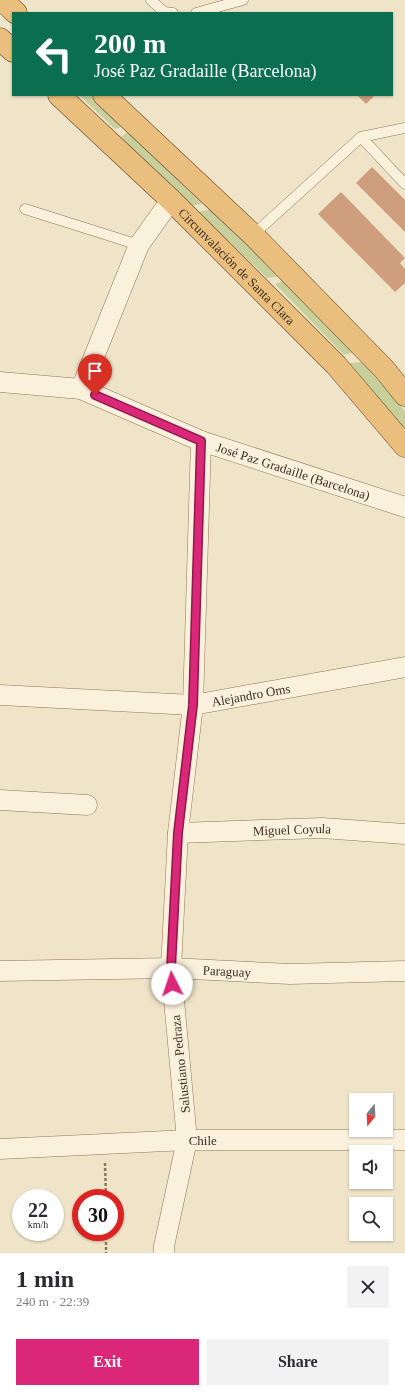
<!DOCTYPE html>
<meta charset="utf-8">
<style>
body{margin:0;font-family:"Times New Roman",serif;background:#f2f2f3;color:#2b2b33;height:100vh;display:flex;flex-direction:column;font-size:15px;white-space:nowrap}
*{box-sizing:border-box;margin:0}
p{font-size:13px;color:#7c7c81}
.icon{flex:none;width:22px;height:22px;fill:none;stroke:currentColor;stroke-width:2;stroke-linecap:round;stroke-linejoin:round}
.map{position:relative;height:1253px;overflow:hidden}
.sheet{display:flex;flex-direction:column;background:#fff;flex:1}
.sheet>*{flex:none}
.hud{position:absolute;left:12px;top:12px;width:381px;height:84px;border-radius:0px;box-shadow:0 1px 3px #0004;background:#0b6e4f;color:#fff;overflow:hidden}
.needle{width:26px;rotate:198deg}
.buttons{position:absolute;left:349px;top:1093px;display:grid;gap:8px}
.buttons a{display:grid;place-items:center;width:44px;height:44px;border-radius:0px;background:#fff;box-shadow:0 1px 3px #0004;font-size:20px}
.speed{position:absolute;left:12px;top:1189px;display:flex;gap:8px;font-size:20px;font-weight:700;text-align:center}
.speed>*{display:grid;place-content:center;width:52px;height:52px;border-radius:50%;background:#fff;box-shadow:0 1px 3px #0004;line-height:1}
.speed small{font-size:10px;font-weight:400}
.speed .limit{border:6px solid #d22;background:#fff;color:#111}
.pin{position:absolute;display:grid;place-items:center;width:34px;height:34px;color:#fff;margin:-41px -17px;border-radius:50% 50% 50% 0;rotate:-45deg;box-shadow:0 0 4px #0007}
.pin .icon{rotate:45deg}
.me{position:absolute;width:44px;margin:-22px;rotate:356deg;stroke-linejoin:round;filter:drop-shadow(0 0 3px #0008)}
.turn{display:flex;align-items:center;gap:14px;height:84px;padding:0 16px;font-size:18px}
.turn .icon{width:52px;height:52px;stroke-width:2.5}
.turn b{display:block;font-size:28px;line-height:34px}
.round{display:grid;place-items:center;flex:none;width:42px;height:42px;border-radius:0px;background:#f2f2f3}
.summary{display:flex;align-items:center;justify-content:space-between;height:68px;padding:0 16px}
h1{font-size:24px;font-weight:700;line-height:30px}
.button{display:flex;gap:8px;margin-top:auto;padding:8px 16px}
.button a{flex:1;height:46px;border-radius:0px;background:#db2777;color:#fff;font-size:16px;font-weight:700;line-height:46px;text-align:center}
.button a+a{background:#f2f2f3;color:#2b2b33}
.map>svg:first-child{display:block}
</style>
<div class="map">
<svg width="405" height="1253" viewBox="0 0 405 1253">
<rect width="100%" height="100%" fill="#f0e4c8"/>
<!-- green -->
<path fill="#c9cf9b" d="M79,95H92L124,126L115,129Z
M129,131L202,204L191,206L121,137Z
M211,209L280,276L267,278L198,212Z
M285,280L354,352L344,355L275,284Z
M362,362L405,411V433L350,363Z"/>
<!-- building -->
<path fill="#cf9f7d" d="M357,95H375L366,104Z
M372,167L405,200V232L356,183Z
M341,192L405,258L400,263L405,269V283L395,292L318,214Z"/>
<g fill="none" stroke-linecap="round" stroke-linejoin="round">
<defs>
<path id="service" d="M151,0L164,12L173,13
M196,13L243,0
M361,137L405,184
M25,209L139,245
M253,235L361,137L405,128"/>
<g id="minor">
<path id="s1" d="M0,382L81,389L201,441L405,507"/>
<path d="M81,389L139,245L171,200"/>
<path id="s2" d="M0,695L193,705L405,667"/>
<path d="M0,800L87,805"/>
<path id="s3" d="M178,833L322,828L405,834"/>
<path id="s4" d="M0,971L171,968L290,974L405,971"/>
<path id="s5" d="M0,1149L187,1140H405"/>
<path d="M164,1253V1246L187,1140L171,968L178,833L193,705L201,441"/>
</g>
<g id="trunk">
<path d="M2,0L16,13"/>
<path d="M0,39L13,51"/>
<path id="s6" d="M59,95L171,200L336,365L405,446"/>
<path d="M104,95L253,235L384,369L405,395"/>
</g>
</defs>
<!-- service casing -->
<use href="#service" stroke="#8d765c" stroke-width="11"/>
<!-- minor casing -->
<use href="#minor" stroke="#8d765c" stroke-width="21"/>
<!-- trunk casing -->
<use href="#trunk" stroke="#5b4430" stroke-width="23"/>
<!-- path -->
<path stroke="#8d765c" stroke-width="2.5" stroke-dasharray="3 2" stroke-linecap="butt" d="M105,1163L106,1198
M106,1232V1253"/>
<!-- service -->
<use href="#service" stroke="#faf1dc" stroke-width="10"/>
<!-- minor -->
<use href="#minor" stroke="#faf1dc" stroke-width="20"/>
<!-- trunk -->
<use href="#trunk" stroke="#eabe7c" stroke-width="22"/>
</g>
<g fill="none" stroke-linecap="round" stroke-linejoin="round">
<defs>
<path id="route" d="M95,395L201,441L193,705L178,833L171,968L172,984"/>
</defs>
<!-- route casing -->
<use href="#route" stroke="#8e194d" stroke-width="10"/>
<!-- route -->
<use href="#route" stroke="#db2777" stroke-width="7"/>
</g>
<g text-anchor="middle" stroke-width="4" stroke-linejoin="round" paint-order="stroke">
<!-- street labels -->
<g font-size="13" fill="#3d2e20" stroke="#f7eed8">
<text dy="5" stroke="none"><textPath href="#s6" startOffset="247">Circunvalación de Santa Clara</textPath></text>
<text dy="5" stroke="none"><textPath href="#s1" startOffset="309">José Paz Gradaille (Barcelona)</textPath></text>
<text dy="5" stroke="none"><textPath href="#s2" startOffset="252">Alejandro Oms</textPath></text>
<text dy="5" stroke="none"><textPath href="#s3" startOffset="114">Miguel Coyula</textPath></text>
<text dy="5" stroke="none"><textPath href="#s4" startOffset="227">Paraguay</textPath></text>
<text transform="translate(180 1064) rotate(-96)" y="5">Salustiano Pedraza</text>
<text dy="5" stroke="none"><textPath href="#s5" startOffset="203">Chile</textPath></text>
</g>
</g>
</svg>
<div class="buttons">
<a><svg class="needle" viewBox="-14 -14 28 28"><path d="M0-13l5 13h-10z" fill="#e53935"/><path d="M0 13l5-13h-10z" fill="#7c7c81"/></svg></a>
<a><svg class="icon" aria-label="sound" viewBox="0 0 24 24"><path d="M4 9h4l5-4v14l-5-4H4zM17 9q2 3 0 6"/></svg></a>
<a><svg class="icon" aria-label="search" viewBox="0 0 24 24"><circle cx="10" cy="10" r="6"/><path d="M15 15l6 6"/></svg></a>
</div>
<div class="speed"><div>22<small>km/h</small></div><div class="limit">30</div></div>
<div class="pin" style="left:95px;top:395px;background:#d93025"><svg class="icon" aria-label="arrive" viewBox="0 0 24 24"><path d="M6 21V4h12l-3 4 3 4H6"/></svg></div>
<svg class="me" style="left:172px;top:984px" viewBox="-20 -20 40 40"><circle r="19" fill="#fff"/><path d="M0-13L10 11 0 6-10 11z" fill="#db2777"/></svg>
<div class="hud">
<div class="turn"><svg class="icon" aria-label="left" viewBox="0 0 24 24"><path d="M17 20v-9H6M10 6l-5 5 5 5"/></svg><div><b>200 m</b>José Paz Gradaille (Barcelona)</div></div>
</div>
</div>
<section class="sheet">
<div class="summary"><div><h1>1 min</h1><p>240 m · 22:39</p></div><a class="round"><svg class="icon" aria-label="close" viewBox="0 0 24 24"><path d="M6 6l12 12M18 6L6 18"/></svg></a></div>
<div class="button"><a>Exit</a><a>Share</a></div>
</section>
